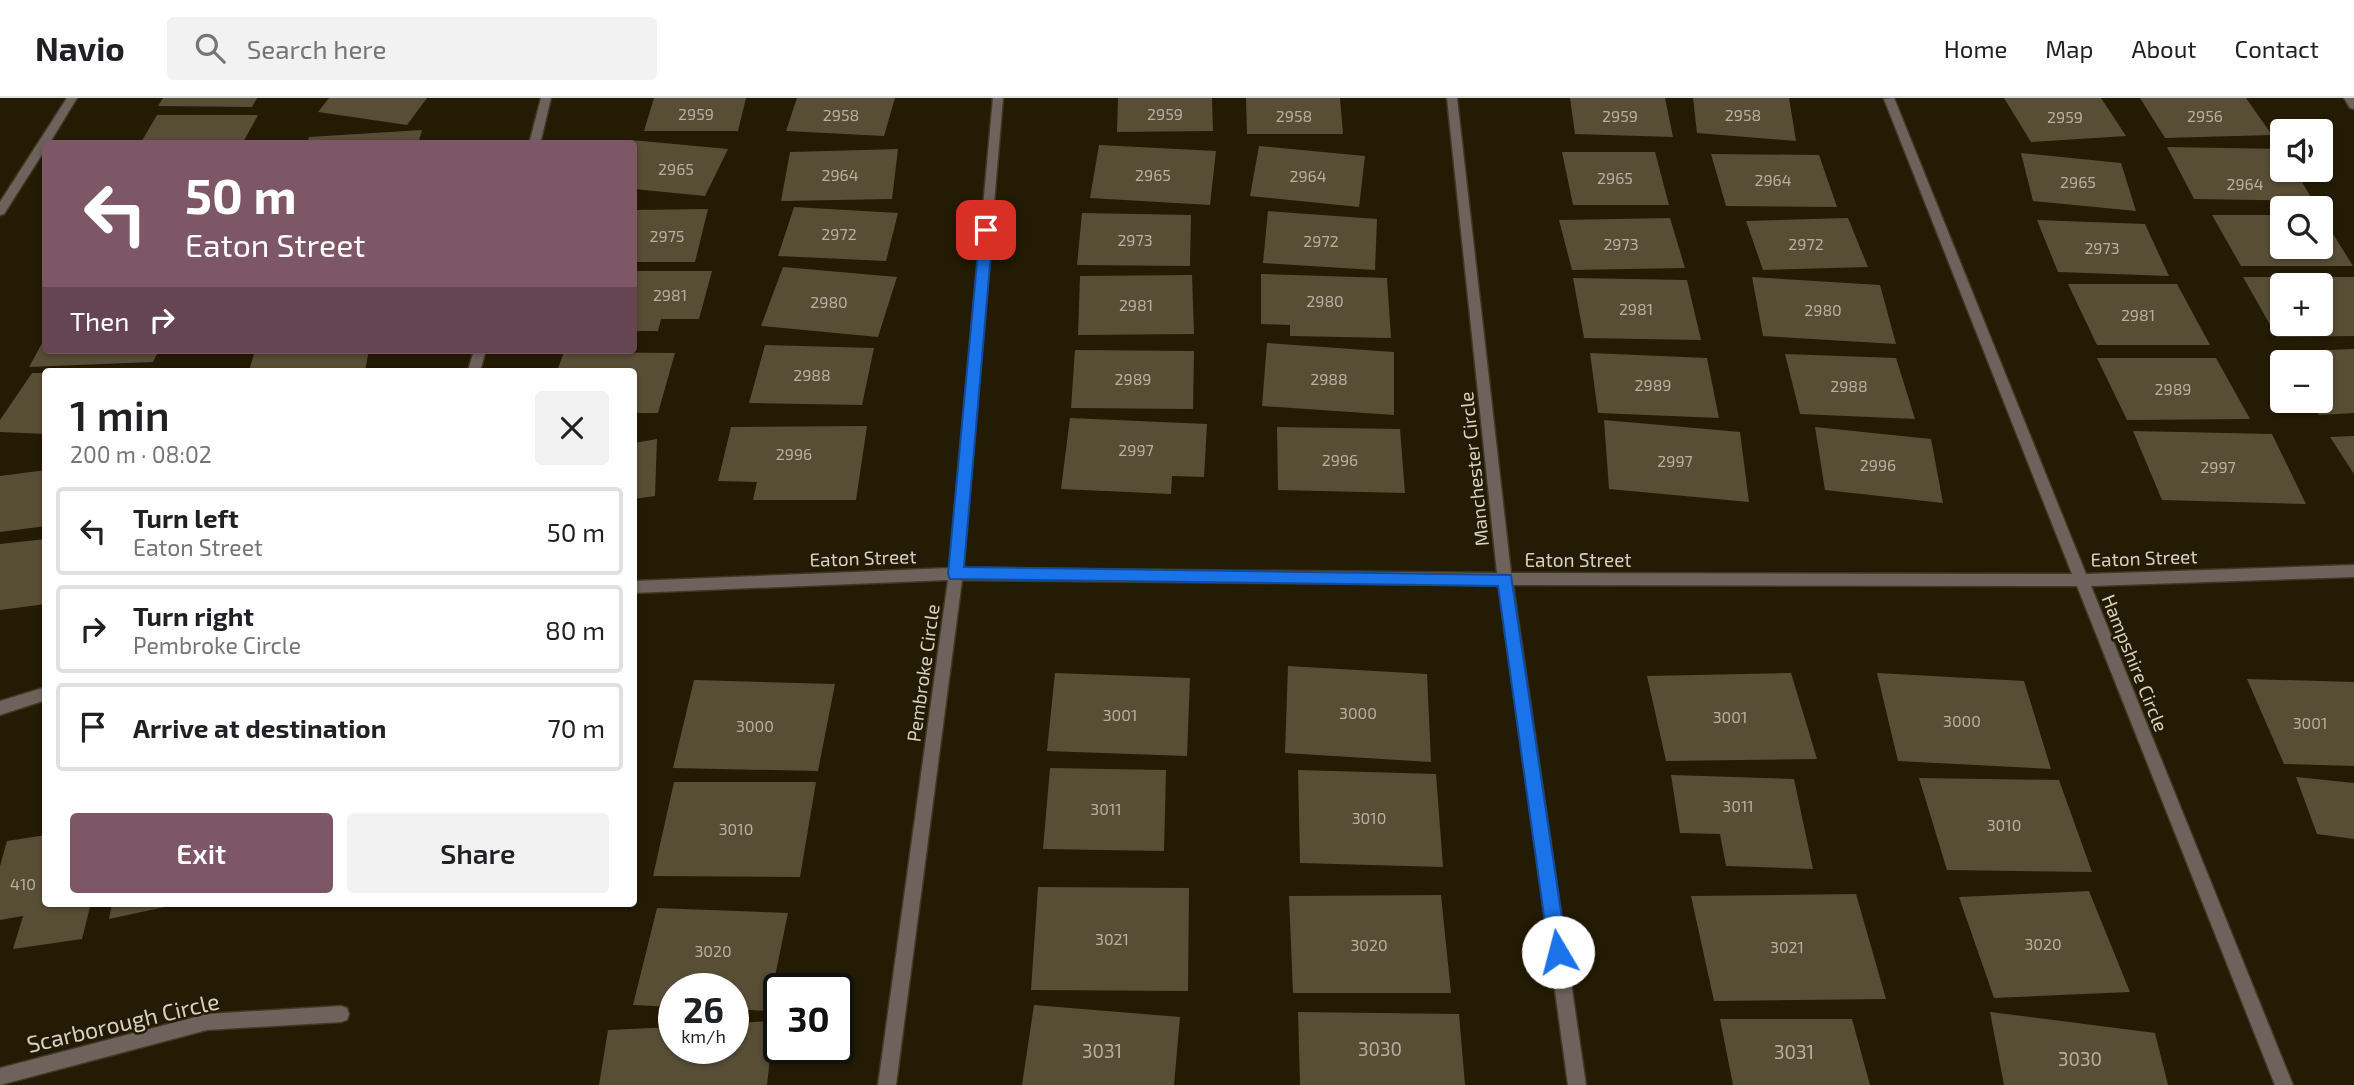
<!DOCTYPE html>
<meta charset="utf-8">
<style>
body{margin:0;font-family:"Exo 2",sans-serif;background:#f2f2f2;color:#202124;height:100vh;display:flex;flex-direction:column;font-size:26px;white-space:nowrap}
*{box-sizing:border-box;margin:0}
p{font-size:23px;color:#757577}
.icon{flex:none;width:38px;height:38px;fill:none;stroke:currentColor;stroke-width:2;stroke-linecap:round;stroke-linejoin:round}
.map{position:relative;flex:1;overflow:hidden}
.sheet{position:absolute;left:42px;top:270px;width:595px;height:539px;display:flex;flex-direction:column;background:#fff;border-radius:7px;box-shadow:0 2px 5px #0004}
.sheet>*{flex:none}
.top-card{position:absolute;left:42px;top:42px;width:595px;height:214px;border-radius:7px;box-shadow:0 2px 5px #0004;background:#7e5766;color:#fff;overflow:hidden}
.controls{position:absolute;left:2270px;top:21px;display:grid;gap:14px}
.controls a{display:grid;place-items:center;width:63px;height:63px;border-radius:7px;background:#fff;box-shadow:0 2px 5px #0004;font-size:35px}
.speed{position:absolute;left:658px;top:875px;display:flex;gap:14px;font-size:35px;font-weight:700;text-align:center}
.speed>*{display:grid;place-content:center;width:91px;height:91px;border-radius:50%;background:#fff;box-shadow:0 2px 5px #0004;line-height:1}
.speed small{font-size:18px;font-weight:400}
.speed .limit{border:4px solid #111;border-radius:10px;background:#fff;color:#111}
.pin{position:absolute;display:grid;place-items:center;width:60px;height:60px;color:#fff;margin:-30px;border-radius:14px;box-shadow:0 4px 10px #0006}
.me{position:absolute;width:77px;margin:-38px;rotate:352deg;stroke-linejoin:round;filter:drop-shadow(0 0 5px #0008)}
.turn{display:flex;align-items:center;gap:24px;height:147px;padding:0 28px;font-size:32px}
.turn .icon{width:91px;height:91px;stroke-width:2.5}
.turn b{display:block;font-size:49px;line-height:60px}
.then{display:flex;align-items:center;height:66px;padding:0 28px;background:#0003;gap:14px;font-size:26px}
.round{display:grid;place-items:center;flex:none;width:74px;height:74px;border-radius:7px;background:#f2f2f2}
.overview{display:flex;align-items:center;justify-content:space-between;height:119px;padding:0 28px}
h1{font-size:42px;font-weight:600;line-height:52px}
.action{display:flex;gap:14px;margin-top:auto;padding:14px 28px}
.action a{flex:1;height:80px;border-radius:7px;background:#7e5766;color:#fff;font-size:28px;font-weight:600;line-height:80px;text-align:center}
.action a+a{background:#f2f2f2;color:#202124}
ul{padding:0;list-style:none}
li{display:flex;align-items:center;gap:21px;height:88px;margin:0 14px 10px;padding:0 14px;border:4px solid #e0e0e0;border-radius:7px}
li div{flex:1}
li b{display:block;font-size:26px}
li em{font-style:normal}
header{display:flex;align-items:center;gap:42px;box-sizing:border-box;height:98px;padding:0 35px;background:#fff;border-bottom:2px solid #e0e0e0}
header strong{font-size:33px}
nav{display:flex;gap:38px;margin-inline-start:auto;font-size:24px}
.search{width:490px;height:63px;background:#f2f2f2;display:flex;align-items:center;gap:18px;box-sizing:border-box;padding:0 24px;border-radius:7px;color:#757577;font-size:26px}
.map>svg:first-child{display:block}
</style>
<header>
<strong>Navio</strong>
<div class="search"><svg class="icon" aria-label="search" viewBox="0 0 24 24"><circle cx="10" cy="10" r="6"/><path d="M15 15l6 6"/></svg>Search here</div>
<nav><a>Home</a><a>Map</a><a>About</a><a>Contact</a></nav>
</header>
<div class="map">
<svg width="2354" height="987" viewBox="0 0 2354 987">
<rect width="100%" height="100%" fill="#241b04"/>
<!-- building -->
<path fill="#584e36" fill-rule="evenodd" d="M163,0H257L252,9L158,8Z
M329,0H427L407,27L318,14Z
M654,0H746L738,33H644Z
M797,0H895L884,38L786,33Z
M1118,0H1212L1213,33L1117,34Z
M1246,0H1340L1343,36H1247Z
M1570,0H1665L1673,39L1575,36Z
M1693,0H1789L1796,43L1697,35Z
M2004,0H2101L2126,38L2031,44Z
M2140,0H2246L2272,37L2165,40Z
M157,17H258L242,46H140Z
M422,32L418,46H307L309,39Z
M631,42L728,51L705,98L634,91V46H629Z
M1099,47L1216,53L1210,107L1090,100Z
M1259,48L1365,58L1359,109L1250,98Z
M2167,49L2282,51V72H2295L2313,103L2194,101Z
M898,51L892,101L781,103L790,54Z
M1562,54H1655L1669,107H1573Z
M2021,55L2121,65L2136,113L2033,103Z
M1711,56L1819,57L1837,109L1726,108Z
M794,109L898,115L886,163L778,158Z
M708,111L695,164H634V112Z
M1268,113L1377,121L1375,172L1263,165Z
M1082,115L1191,117L1190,168L1077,167Z
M2320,115L2353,168H2241L2212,117H2282V149H2320Z
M1670,120L1685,170L1572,172L1559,122Z
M1848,120L1868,169L1763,172L1746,123Z
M2037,122L2145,126L2169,178L2058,174Z
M783,169L897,179L878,239L761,228Z
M634,173H712L699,221H661L658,233H634Z
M1261,176L1387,180L1391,240L1290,238V227L1261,226Z
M1192,177L1194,236L1078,237L1080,178Z
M1752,179L1880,187L1896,246L1763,238Z
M2243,179H2354V238L2277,239ZM2282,187H2320V226H2282Z
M1573,180L1687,182L1701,242L1584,240Z
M2068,186H2177L2210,247H2097Z
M46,238V252H159L153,264L29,269Z
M1267,245L1394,254V317L1262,308Z
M765,247L874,250L862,307L749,305Z
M2354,251V315L2319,317L2310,303H2320V264H2285L2279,254Z
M255,252H369L365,273H249Z
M1075,252L1194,253L1193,311L1071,310Z
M564,254L675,255L658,315H634V273H557Z
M1590,255L1707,260L1719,320L1598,315Z
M1785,256L1896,260L1915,321L1800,316Z
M2097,260H2216L2250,321L2127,322Z
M32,275H46V336L0,334V322Z
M1070,320L1207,326L1204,379L1172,378L1171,396L1061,391Z
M1604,322L1740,334L1749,404L1609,391Z
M867,328L856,402H753L757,384L718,383L731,329Z
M1277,329L1400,331L1405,395L1278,392Z
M1815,329L1931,341L1943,405L1825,392Z
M2133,333L2272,336L2306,406L2162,402Z
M2354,338V376L2330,339Z
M657,341L655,398L634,401V345Z
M46,372V428L0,434V378Z
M46,441V506L0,512V446Z
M1288,568L1427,576L1431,664L1285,655Z
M1055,575L1190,580L1187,658L1047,653Z
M1791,575L1817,661L1666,663L1647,578Z
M1877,575L2024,583L2051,671L1898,663Z
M2247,581L2354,584V668L2284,666Z
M694,582L835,586L818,673L673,670Z
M1050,670L1166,672L1164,753L1043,751Z
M1298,672L1436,676L1443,769L1300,765Z
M1671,677L1794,681L1813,771L1726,768L1720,736L1680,735Z
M2296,679L2354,685V741L2317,736Z
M1919,680L2059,682L2092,774L1947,772Z
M674,684H816L800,779L653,778Z
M46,737V805H91L82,841L13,851L23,818L0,822V768L7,743Z
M1038,789L1189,790L1188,893L1031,892Z
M2089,793L2130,894L1994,900L1959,799Z
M1856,796L1886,901L1714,903L1691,798Z
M1441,797L1451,895H1293L1289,798Z
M112,805H179V806L109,821Z
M657,810L788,815L768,913L733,911V891H674V909L633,907Z
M1034,907L1180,919L1174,987H1022Z
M1298,914L1459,916L1465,987H1300Z
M1990,914L2155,935L2168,987H2004Z
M1720,921H1852L1870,987H1733Z
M774,923L767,987H599L608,932L674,929V950H733V925Z"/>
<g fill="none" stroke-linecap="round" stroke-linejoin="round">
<defs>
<path id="minor" d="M67,0H77L49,46H46V50L4,116L0,117V104Z
M541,0H551L540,46H529Z
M993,0H1003L963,470L1497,475L1447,0H1457L1511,475L2072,476L1884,1L1894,0L2086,476L2354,467V479L2091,488L2293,987H2275L2077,488L1513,487L1586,987H1568L1499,487L962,482L896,987H878L948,482L634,495V483L950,470Z
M2344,0H2354V11L2350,10Z
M474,252H486L480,273H468Z
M46,589V602L0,617V603Z
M341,908L347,910L349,916L347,922L341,924L207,932L0,987V970L207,916Z"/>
</defs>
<!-- minor casing -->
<use href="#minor" stroke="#403823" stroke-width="3"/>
<!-- minor -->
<use href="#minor" fill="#6e625c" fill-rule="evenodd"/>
</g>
<!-- route -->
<path fill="#1a73e8" stroke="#114b97" stroke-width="2" d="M986,127L993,132L964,469L1511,477L1567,854L1565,861L1558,863L1551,861L1549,854L1498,488L950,481L948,476L980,132Z"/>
<g text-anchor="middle" stroke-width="5" stroke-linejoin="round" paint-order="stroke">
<!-- number labels -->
<g font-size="16" fill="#b6b0a0">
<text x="696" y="22">2959</text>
<text x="1165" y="22">2959</text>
<text x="841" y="23">2958</text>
<text x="1743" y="23">2958</text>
<text x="1294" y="24">2958</text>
<text x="1620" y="24">2959</text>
<text x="2205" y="24">2956</text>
<text x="2065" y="25">2959</text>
<text x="676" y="77">2965</text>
<text x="840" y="83">2964</text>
<text x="1153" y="83">2965</text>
<text x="1308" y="84">2964</text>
<text x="1615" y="86">2965</text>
<text x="1773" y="88">2964</text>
<text x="2078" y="90">2965</text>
<text x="2245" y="92">2964</text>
<text x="839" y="142">2972</text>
<text x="667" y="144">2975</text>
<text x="1135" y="148">2973</text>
<text x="1321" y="149">2972</text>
<text x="1621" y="152">2973</text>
<text x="1806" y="152">2972</text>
<text x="2102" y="156">2973</text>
<text x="670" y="203">2981</text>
<text x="1325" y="209">2980</text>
<text x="829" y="210">2980</text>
<text x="1136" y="213">2981</text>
<text x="1636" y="217">2981</text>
<text x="1823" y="218">2980</text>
<text x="2138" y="223">2981</text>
<text x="812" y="283">2988</text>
<text x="1133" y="287">2989</text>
<text x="1329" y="287">2988</text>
<text x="1653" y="293">2989</text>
<text x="1849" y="294">2988</text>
<text x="2173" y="297">2989</text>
<text x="1136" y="358">2997</text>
<text x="794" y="362">2996</text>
<text x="1340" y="368">2996</text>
<text x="1675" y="369">2997</text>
<text x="1878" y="373">2996</text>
<text x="2218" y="375">2997</text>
<text x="1358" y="621">3000</text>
<text x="1120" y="623">3001</text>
<text x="1730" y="625">3001</text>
<text x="1962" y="629">3000</text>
<text x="2310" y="631">3001</text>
<text x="755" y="634">3000</text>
<text x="1738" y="714">3011</text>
<text x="1106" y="717">3011</text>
<text x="1369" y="726">3010</text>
<text x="2004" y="733">3010</text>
<text x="736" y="737">3010</text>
<text x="23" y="792">410</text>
<text x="1112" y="847">3021</text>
<text x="2043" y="852">3020</text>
<text x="1369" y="853">3020</text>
<text x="1787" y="855">3021</text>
<text x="713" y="859">3020</text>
</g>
<!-- street labels -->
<g font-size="19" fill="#d6d1c3" stroke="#241b04">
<text transform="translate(1474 371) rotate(-96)" y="7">Manchester Circle</text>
<text transform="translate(863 460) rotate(-2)" y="7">Eaton Street</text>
<text transform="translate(2144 460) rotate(-2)" y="7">Eaton Street</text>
<text x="1578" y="469">Eaton Street</text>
<text transform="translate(2135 565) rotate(68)" y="7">Hampshire Circle</text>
<text transform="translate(923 575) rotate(-82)" y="7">Pembroke Circle</text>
</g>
<!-- near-number labels -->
<g font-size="19" fill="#b6b0a0">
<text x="1380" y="958">3030</text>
<text x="1102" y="960">3031</text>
<text x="1794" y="961">3031</text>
<text x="2080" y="968">3030</text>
</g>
<!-- near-street labels -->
<g font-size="23" fill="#d6d1c3" stroke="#241b04">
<text transform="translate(123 925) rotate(-13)" y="8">Scarborough Circle</text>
</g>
</g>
</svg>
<div class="controls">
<a><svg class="icon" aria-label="sound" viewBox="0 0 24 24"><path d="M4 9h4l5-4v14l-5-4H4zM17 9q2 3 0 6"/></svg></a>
<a><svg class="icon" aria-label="search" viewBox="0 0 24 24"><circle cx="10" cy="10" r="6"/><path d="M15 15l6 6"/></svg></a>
<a>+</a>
<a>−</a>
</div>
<div class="speed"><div>26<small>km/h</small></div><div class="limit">30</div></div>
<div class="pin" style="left:986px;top:132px;background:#d93025"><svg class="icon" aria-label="arrive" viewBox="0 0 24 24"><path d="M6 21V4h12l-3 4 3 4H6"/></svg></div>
<svg class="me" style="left:1558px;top:854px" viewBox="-20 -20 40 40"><circle r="19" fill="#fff"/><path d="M0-13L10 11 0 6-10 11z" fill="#1a73e8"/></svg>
<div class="top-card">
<div class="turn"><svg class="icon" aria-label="left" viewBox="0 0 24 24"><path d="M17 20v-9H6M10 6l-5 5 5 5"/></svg><div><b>50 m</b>Eaton Street</div></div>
<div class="then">Then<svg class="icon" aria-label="right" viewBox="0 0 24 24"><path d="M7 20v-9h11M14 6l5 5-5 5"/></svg></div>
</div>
<section class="sheet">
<div class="overview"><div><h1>1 min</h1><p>200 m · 08:02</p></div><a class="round"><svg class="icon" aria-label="close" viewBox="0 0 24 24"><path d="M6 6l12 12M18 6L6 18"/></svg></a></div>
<ul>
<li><svg class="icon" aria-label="left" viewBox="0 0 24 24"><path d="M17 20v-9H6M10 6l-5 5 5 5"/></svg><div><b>Turn left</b><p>Eaton Street</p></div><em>50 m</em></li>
<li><svg class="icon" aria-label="right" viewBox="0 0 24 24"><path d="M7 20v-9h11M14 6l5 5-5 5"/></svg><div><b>Turn right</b><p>Pembroke Circle</p></div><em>80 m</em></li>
<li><svg class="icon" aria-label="arrive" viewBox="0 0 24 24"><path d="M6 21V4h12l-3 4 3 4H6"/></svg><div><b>Arrive at destination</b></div><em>70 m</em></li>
</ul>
<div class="action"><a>Exit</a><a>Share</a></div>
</section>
</div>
